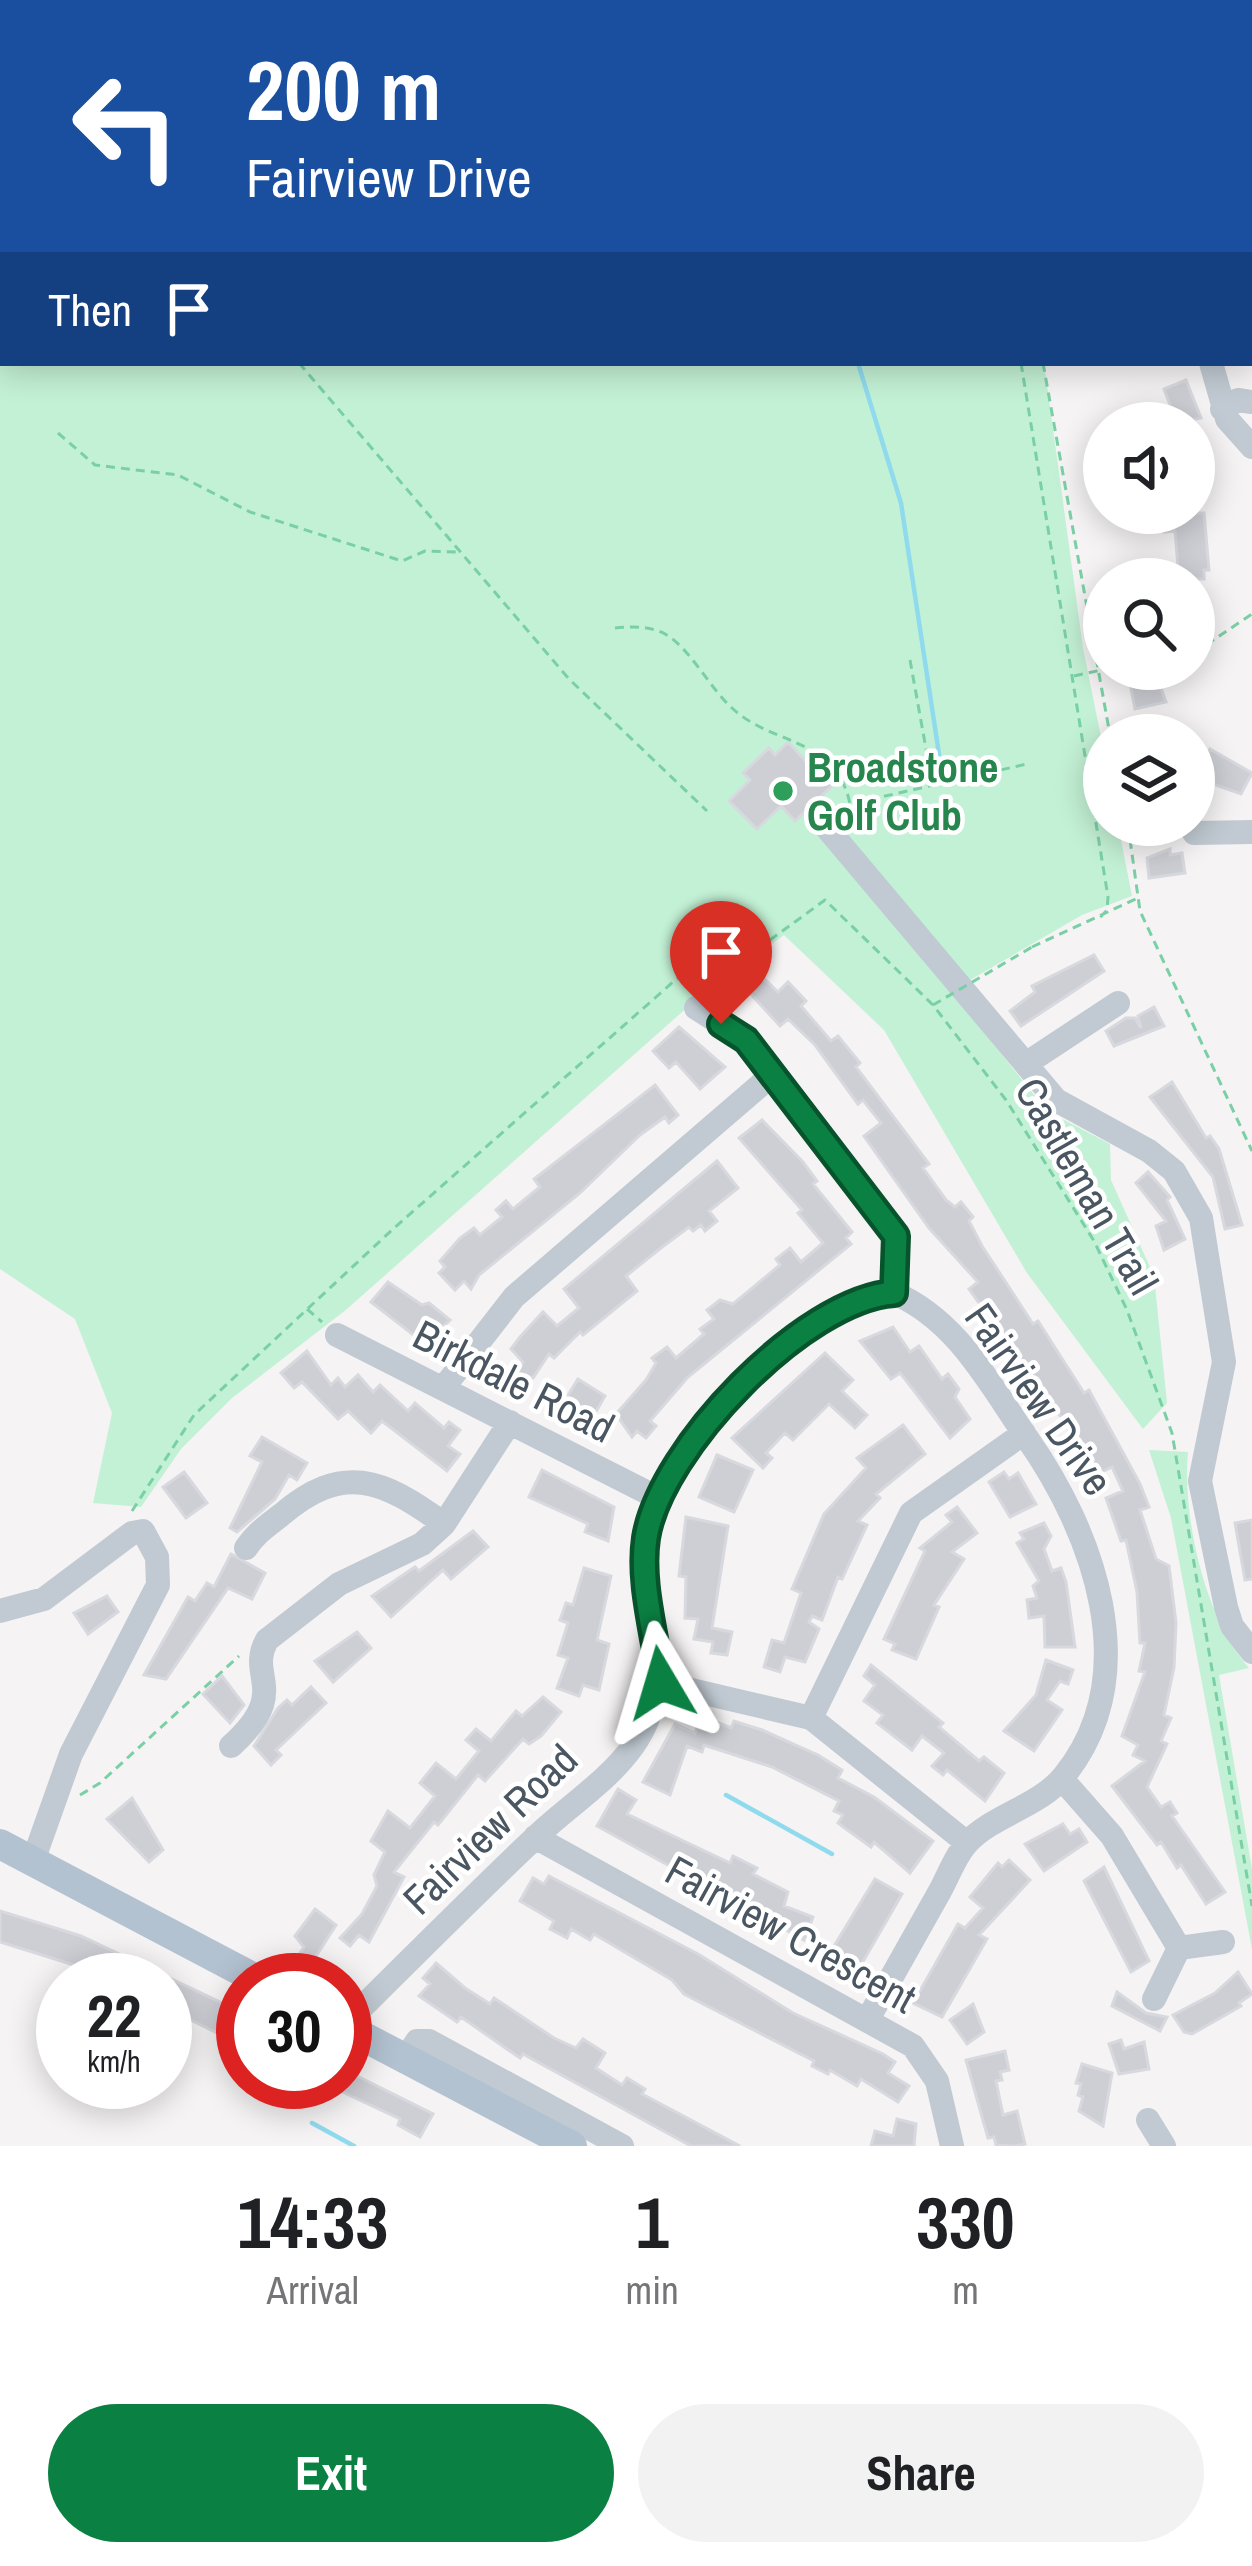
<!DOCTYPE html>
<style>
body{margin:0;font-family:"Archivo Narrow",sans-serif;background:#f2f2f2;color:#202124;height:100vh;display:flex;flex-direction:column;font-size:45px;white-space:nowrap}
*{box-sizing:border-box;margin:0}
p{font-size:39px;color:#757577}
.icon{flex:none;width:66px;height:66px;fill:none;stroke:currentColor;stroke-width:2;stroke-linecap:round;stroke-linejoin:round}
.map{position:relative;height:2146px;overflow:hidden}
.side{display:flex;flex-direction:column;background:#fff;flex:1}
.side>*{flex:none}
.top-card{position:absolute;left:0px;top:0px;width:1254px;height:366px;box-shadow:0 6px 30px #0003;background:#1a4fa0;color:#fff;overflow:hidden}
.fabs{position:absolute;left:1083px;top:402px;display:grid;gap:24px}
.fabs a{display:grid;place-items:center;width:132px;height:132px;border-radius:50%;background:#fff;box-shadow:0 6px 30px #0003;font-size:60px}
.speed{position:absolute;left:36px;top:1953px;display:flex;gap:24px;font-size:60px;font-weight:700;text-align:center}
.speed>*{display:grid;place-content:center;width:156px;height:156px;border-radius:50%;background:#fff;box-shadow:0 6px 30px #0003;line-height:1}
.speed small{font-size:30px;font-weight:400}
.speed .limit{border:18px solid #d22;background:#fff;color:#111}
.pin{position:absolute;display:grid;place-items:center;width:102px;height:102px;color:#fff;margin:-123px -51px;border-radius:50% 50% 50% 0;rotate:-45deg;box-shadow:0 0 12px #0007}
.pin .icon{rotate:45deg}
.me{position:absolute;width:132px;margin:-66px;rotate:353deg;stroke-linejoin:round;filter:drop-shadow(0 0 9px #0008)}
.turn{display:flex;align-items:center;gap:42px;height:252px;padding:0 48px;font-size:54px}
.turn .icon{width:156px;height:156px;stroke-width:2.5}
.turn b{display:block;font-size:84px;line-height:102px}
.then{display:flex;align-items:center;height:114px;padding:0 48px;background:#0003;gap:24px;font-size:45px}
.eta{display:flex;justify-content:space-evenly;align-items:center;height:204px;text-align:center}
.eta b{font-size:72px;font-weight:700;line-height:84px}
.primary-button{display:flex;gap:24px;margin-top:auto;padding:24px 48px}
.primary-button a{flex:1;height:138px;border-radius:72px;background:#0b8043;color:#fff;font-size:48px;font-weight:700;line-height:138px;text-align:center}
.primary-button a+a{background:#f2f2f2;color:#202124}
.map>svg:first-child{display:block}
</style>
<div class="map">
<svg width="1252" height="2146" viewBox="0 0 1252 2146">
<rect width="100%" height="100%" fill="#f5f3f3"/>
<!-- green -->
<path fill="#c3f1d5" d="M0,0H993L3,3V363H1044L1083,648L1104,752V825H1118L1132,896L1082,915L951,991L1047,1111L1110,1144L1111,1180L1154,1276L1167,1403L1143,1429L1027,1273L884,1030L784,935L708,989L347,1309L232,1398L181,1449L141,1507L93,1503L112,1413L75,1319L0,1269Z
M1149,1450L1188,1452C1182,1517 1205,1619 1249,1668L1219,1675L1252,1869V1949L1171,1518Z"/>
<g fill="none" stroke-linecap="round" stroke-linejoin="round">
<!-- stream -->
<path stroke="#90daee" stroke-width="4.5" d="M729,0L730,3
M364,3L367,0
M0,90L3,93
M858,363L901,503L942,774
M726,1795L832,1854
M312,2123L354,2146"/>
</g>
<!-- building -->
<path fill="#cdcfd5" stroke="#d7d9de" stroke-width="3" d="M1186,380L1201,418L1177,423L1164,389Z
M1163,513H1204L1209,570H1204V579H1179L1175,531L1164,532Z
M1127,669H1154L1166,702L1135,709Z
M788,742L810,766L816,759L837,781L795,821L781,806L757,829L729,801L750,780L743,773L769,748L775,755Z
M1210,749L1252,773L1241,794L1199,779Z
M1170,849V855L1182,853L1185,873L1149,878L1147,858Z
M1094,955L1104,971L1021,1026L1010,1011L1035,992L1032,986Z
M750,965L778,992L788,982L806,1001L801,1006L831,1041L838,1036L860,1063L856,1067L929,1164L923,1168L946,1200L955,1207L961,1202L973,1217L969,1221L982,1246L1033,1324L1038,1321L1084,1393L1089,1390L1140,1484L1149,1507L1140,1510L1156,1559L1169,1566L1176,1623L1174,1667L1164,1715L1171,1718L1161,1741L1167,1744L1147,1787L1161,1807L1170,1802L1177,1813L1172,1816L1225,1892L1206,1904L1181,1865L1177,1868L1161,1842L1157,1845L1112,1786L1145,1761L1133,1755L1138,1745L1122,1736L1145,1672L1139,1671L1145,1643H1140L1137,1592L1126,1540L1121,1541L1106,1498L1123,1491L1112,1467L1094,1476L1063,1420L969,1289L978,1282L929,1228L864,1136L881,1123L863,1100L858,1104L815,1045L788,1019L780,1026L737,979Z
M1154,1007L1164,1026L1114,1046L1106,1031L1126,1018H1135L1141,1028L1138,1016Z
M679,1027L725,1067L700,1089L676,1062L669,1068L653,1051Z
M1172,1082L1206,1138L1210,1136L1219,1149L1242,1225L1225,1229L1213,1177L1150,1097Z
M655,1085L678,1115L669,1123L665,1117L640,1135L580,1193L479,1275L471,1289L464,1281L455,1290L439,1273L445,1267L440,1261L460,1238L474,1228L480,1235L502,1217L496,1210L506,1201L513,1209L540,1187L534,1179Z
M762,1120L803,1162L817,1181L813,1184L852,1232L846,1238L851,1244L688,1377L650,1421L656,1426L646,1438L637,1431L632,1437L616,1414L646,1380L656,1363L652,1358L667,1347L676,1358L704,1334L700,1329L714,1319L707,1310L720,1300L733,1304L780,1265L776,1259L790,1248L801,1262L823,1243L798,1213L802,1210L739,1138Z
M717,1161L738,1188L709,1211L717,1221L705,1231L701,1225L693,1231L689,1227L657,1251L626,1276L637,1291L583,1335L580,1332L554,1358L549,1354L533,1378L518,1373L523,1362L511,1349L520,1337L543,1312L557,1326L579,1308L564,1289Z
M1148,1172L1170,1197L1167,1200L1185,1239L1164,1250L1156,1226L1166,1221L1136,1183Z
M388,1282L422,1305L429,1303L450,1320L429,1340L419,1333L416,1337L371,1302Z
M893,1327L910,1352L919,1346L942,1379L948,1374L959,1389L955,1397L970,1419L950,1438L905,1379L900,1373L891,1379L860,1341Z
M307,1351L331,1385L338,1378L345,1387L358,1375L373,1392L380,1385L408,1411L415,1403L444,1428L449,1422L460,1430L448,1446L460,1454L447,1471L382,1421L371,1433L348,1411L338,1419L302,1382L294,1388L281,1373Z
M825,1353L853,1380L842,1391L867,1415L855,1428L829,1404L793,1440L785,1433L766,1453L772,1458L763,1468L732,1438Z
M578,1379L605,1396L594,1415L578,1405L573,1411L562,1405Z
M903,1425L925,1454L876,1494L880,1498L858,1521L867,1525L842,1579L838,1577L822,1620L812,1616L809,1622L819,1629L805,1662L785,1657L780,1672L764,1667L772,1640L784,1643L801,1593L792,1589L824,1514L866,1468L857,1458Z
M262,1437L307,1463L297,1480L289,1475L275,1499L237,1532L230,1528L262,1462L250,1456Z
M717,1455L753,1470L734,1512L699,1497Z
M542,1470L614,1507L608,1541L585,1532L588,1524L529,1497Z
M184,1472L207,1503L186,1518L163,1487Z
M1004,1472L1009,1479L1018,1473L1036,1504L1010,1517L989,1482Z
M957,1507L977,1533L952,1552L964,1559L934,1605L939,1607L916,1659L892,1650L895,1644L884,1639L925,1551L920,1548L952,1522L946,1515Z
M686,1517L728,1526L712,1628L732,1632L727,1655L711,1653L713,1642L694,1639L698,1619L685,1618L686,1577L679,1576Z
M1252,1520V1579L1245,1580L1235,1523Z
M1044,1523L1051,1536L1044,1549L1052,1571L1061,1568L1066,1582L1075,1647H1045L1044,1616L1029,1618L1027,1600L1037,1598L1033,1586L1039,1581L1017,1543L1024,1539L1020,1533Z
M473,1531L488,1547L451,1579L443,1570L391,1617L372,1596L415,1567L419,1571Z
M231,1554L265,1573L252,1599L228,1588L166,1679L144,1675L188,1597L195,1601L207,1583L214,1587Z
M584,1568L611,1576L597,1640L609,1644L599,1690L583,1685L579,1696L557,1688L568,1658L558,1655L568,1623L560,1620L566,1603L573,1605Z
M107,1596L118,1612L88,1634L74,1613Z
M357,1632L371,1648L333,1682L315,1661Z
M1046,1660L1073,1670L1068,1684L1060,1681L1047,1700L1062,1710L1034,1751L1004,1731L1036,1695Z
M871,1665L943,1723L939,1727L979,1761L984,1757L1004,1773L985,1801L947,1770L943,1775L932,1766L944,1753L922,1736L912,1750L877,1723L883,1715L864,1701L875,1685L864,1676Z
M222,1676L244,1705L230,1723L203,1694Z
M311,1687L326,1703L276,1750L281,1755L271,1765L254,1746L278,1708L287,1700L292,1705Z
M543,1697L561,1712L541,1736L529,1744L523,1739L485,1781L478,1775L438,1825L434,1822L394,1872L404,1877L369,1942L359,1935L350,1946L340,1938L362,1914L377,1886L374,1875L385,1852L371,1841L388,1811L410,1828L435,1796L420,1783L436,1763L456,1779L479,1751L466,1740L476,1729L491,1741L516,1711L522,1716Z
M702,1716L731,1728L734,1721L762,1730L818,1755L842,1770L838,1778L874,1797L933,1841L910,1873L874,1842L871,1847L838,1823L843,1815L834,1811L839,1801L772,1767L704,1745L702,1752L687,1746L670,1795L643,1782L675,1724L695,1733Z
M618,1789L636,1800L627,1814L730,1863L733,1856L757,1868L753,1874L788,1892L784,1906L813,1917L804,1940L597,1826Z
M132,1798L163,1850L149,1862L107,1819Z
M1063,1824L1070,1834L1079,1829L1087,1842L1044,1871L1025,1844Z
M1009,1860L1030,1880L979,1935L987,1939L942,2017L913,2003L958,1924L965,1928L983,1908L970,1897L998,1863L1002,1867Z
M1104,1867L1149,1961L1131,1972L1084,1881Z
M549,1876L698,1954L793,2013L883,2054L895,2062L888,2073L909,2086L898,2102L861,2079L857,2086L830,2070L828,2074L812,2066L814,2061L684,1994L672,1980L594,1934L590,1940L571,1929L567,1938L550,1929L554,1921L520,1901L533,1878L544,1884Z
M875,1879L902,1894L857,1972L828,1956Z
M315,1909L336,1925L309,1967L297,1957L304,1947L295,1936Z
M0,1911L81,1936L243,2013V2046L165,2007V1980H118L98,1971L89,1972L86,1980H68L74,1965L0,1942Z
M436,1963L465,1988L490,2004L494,1998L554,2038L576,2048L583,2039L605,2053L596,2068L622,2085L627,2078L645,2089L642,2094L740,2146H691L523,2054L520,2058L461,2017L457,2022L419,1996L430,1984L423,1978Z
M1238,1972L1252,1994L1239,2003L1241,2006L1192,2034L1184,2032L1173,2015L1215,1993Z
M1117,1992L1146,2013L1167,2017L1160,2031L1112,2006Z
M973,2004L984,2032L967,2044L950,2020Z
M1121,2040L1124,2049L1144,2042L1149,2069L1119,2074L1109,2044Z
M1005,2051L1009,2070L1000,2072L1002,2080L996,2081L1003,2115L1017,2111L1025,2144L1015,2146L996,2145L994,2137L988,2138L966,2060Z
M1082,2064L1112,2073L1103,2126L1079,2111L1083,2097L1078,2095L1081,2084L1076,2083Z
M345,2070L433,2114L420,2137L398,2125L400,2119L321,2082H345Z
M897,2119L916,2124L914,2146H871L875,2131L893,2136Z"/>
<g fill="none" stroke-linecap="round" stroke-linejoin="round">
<!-- path -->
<path stroke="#7ad0a6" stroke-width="3" stroke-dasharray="9 6" stroke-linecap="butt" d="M653,0V3
M961,0L962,3
M983,0L984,3
M0,42L3,45
M299,363L569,679L707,811
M1021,363L1108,897L1107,910L1097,921
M1043,363L1110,735
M58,433L95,465L178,475L250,512L402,561L425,551L456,552
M615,628C634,626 654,626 670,637C694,655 710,688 732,708C772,746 836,736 850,804L1027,764
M1194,653L1252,614
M910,660L932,782
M1074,676L1106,669
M1128,825L1140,911L1252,1151
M1032,947L1138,898
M307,1309L322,1322
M132,1511L194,1415L393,1229L681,975L726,972L825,900L933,1005L1006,1100L1094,1241L1127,1310L1172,1433L1252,1906
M80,1795L100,1783L239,1656"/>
<!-- minor -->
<path stroke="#c1cad2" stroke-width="24" d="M1105,0L1106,3
M1211,363L1227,419L1252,447
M1222,409L1238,400L1252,402
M821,821L1056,1100L1149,1151L1174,1171L1201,1218L1224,1362L1200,1481L1226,1607L1232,1626L1252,1652
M1190,825L1194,833L1252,832
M696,1008L746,1040L896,1236L894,1293C957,1320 989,1383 1027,1438C1093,1532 1146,1674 1064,1776C1040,1806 993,1815 967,1843C955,1856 948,1877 940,1891C916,1934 892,1976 868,2019
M1027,1063L1118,1003
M337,1335L656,1497
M444,1387L514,1297L772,1075
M246,1548C256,1533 267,1526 281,1515C343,1462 382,1479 444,1524
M0,1611L44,1599L132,1533L143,1531L157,1557L158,1585L71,1754L33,1861
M661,1683L811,1718L967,1843
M811,1718L911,1513L1024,1433
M231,1746C292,1691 246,1677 267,1640L339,1584L422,1544L444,1524L510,1422
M1062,1779L1112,1836L1179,1948L1223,1942
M535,1837L913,2046L937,2081L952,2146
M1154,1999L1179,1948
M345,2024C410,1960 474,1895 540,1833C569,1806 610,1779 633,1746C681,1678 641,1617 645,1544C650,1451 804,1300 894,1293
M404,2061L417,2041H429L622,2146
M1148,2120L1164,2146"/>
<!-- major -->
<path stroke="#b3c2d1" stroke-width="30" d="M0,1844L258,1980
M345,2027L572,2146"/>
<!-- path-bridge -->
<path stroke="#7ad0a6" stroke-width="3" stroke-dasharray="9 6" stroke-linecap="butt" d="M933,1005L1032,947"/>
</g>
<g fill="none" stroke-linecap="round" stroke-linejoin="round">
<defs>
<path id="route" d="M661,1683C656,1637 639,1584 646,1538C660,1449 804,1299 894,1293L896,1236L746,1040L721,1024"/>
</defs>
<!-- route casing -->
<use href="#route" stroke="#07532c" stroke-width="30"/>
<!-- route -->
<use href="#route" stroke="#0b8043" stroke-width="21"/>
</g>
<!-- markers -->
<circle fill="#2e9e5b" stroke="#fff" stroke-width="4.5" cx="783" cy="791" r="12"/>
<g text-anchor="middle" stroke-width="9" stroke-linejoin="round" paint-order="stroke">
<!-- leisure labels -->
<g font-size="42" font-weight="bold" fill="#27864d" stroke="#fff" text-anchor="start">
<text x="807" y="782">Broadstone<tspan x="807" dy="48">Golf Club</tspan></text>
</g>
<!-- street labels -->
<g font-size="42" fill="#4a5661" stroke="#fff">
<text transform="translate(1087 1186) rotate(60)" y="15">Castleman Trail</text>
<text transform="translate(514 1381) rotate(27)" y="15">Birkdale Road</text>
<text transform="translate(1039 1399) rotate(55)" y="15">Fairview Drive</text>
<text transform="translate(490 1829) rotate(-44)" y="15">Fairview Road</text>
<text transform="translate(791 1934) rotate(29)" y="15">Fairview Crescent</text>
</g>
</g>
</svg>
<div class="fabs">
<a><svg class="icon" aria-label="sound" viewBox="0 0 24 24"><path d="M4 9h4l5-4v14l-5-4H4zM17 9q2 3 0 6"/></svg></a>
<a><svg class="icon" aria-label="search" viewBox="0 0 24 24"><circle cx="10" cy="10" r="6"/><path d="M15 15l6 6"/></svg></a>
<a><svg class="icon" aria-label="layers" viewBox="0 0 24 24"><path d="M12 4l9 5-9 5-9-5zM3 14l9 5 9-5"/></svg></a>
</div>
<div class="speed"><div>22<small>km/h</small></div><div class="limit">30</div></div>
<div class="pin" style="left:721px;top:1024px;background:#d93025"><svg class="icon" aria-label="arrive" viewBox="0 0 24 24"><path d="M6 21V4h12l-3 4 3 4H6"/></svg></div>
<svg class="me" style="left:661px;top:1683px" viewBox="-20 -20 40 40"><path d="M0-17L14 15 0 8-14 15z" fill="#0b8043" stroke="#fff" stroke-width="4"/></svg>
<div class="top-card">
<div class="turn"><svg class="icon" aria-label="left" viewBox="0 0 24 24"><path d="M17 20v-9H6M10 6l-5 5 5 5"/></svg><div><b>200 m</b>Fairview Drive</div></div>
<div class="then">Then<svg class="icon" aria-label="arrive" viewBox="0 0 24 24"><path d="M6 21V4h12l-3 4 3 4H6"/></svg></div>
</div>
</div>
<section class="side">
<div class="eta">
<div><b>14:33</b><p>Arrival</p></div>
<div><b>1</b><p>min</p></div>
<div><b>330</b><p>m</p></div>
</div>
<div class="primary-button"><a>Exit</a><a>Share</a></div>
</section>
